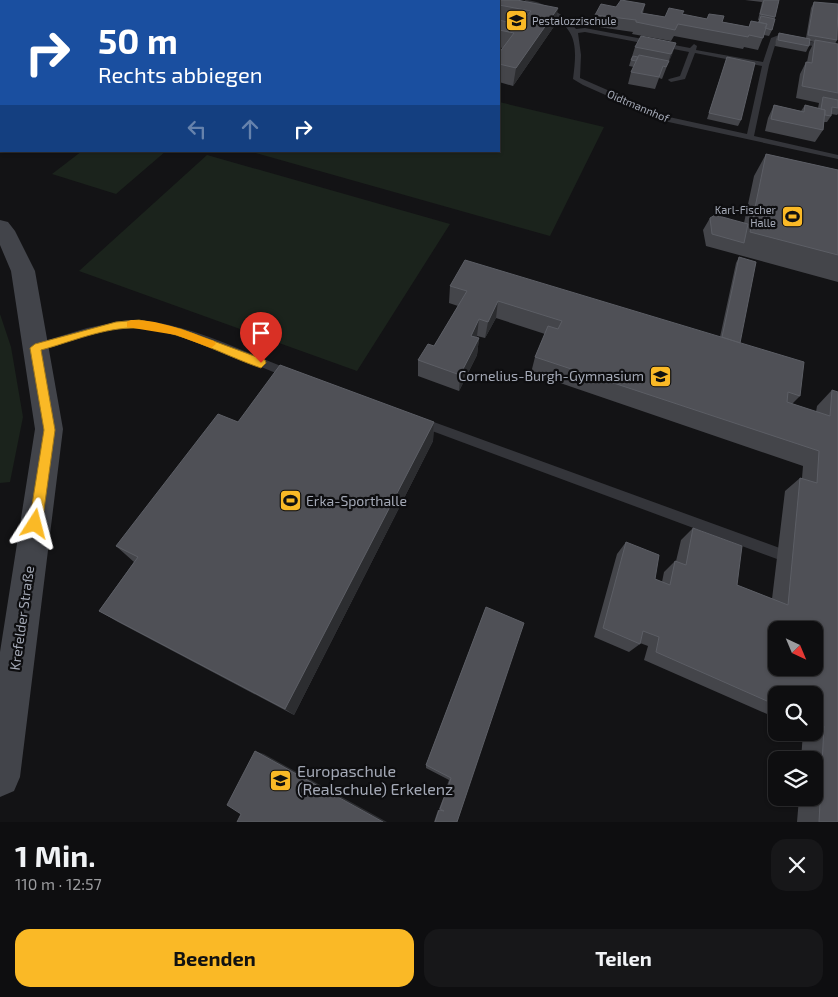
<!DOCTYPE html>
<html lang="de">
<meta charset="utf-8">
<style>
body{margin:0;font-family:"Exo 2",sans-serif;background:#171719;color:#f1f3f6;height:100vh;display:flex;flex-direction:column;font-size:19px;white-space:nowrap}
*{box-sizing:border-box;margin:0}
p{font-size:16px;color:#9b9c9f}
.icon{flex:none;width:28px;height:28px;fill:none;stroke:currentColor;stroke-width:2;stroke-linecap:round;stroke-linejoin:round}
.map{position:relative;height:822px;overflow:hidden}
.drawer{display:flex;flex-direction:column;background:#0e0e10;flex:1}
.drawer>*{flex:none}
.hud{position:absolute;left:0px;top:0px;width:500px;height:152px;box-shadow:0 1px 4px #0004,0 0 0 1px #2e2e30;background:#1a4fa0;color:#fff;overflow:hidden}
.needle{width:32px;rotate:136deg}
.fabs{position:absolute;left:768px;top:621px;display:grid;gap:10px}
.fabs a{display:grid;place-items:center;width:55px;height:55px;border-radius:10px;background:#0e0e10;box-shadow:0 1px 4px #0004,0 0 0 1px #2e2e30;font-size:25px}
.pin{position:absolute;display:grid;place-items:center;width:42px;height:42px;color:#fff;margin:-51px -21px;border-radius:50% 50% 50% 0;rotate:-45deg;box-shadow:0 0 5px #0007}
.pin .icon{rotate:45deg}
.me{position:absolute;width:55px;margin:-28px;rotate:9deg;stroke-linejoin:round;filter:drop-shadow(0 0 4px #0008)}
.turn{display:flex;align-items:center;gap:18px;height:105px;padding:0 15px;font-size:22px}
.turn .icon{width:65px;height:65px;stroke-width:2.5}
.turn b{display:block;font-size:35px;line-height:42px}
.lanes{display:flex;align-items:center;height:48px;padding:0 15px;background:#0003;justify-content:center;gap:25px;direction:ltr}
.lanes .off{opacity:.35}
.round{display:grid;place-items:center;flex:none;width:52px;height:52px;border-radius:15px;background:#171719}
.head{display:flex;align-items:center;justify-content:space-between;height:85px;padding:0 15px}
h1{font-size:30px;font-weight:700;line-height:38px}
.primary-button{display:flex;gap:10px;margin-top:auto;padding:10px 15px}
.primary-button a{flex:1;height:58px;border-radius:15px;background:#fab926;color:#111;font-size:20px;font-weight:700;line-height:58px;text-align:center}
.primary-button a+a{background:#171719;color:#f1f3f6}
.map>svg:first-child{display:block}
</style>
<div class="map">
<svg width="838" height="822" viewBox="0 0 838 822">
<rect width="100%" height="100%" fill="#131315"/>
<!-- green -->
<path fill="#1b231c" d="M499,102L604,127L550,236L252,152L499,151Z
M82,151H166L116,194L52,174Z
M207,155L450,224L357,371L79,271Z
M0,314L11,347L23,417L10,482L0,483Z"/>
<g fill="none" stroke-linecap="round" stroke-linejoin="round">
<!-- lane -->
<path fill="#34353a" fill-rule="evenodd" d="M524,0C542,0 565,15 576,29L585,28L690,48L694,44L697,46L696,50L763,62L771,38L779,35L838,47V51L777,39L769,65L754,136L838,155V159L664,121L583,85L573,79C577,47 578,30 548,13C540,8 531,5 524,0ZM585,32L689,52L680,76L669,79L668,80L671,82L685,79L695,53L762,66L747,134L669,117L580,78L581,55L578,33Z
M127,320C185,320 240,351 294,371L295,374L290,378C238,361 184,325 127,328C96,330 65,343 35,352L30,348L31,345L87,328Z
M420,417L777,547L782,549L784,553L782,557L777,559L416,425L414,422L416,419Z"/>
<!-- street -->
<path fill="#34353a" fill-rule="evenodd" d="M0,29H1V37H0Z"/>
<!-- secondary -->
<path fill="#42444a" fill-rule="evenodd" d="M0,220L8,222L15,231L35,271L63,429L20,777L14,791L0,797V652L35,429L11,271L0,245Z"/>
</g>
<!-- wall -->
<path fill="#44454a" d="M390,0H517L555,25L513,86L499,82V53L502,48L499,47V1H390Z
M745,0H779L772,30L769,36L764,35L758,50L744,47L743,49L674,36L671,41L632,34L633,32L592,26L595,15L616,7L645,4L643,13L665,17L682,14L749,27L751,21L758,22L759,20H758L762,2Z
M814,2L837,40L835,44H838V114L837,115L831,114V116L827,122H824L823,130L815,142L765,131L768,118L774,105L801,111L805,105L818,108L819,103L796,98L800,74L806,62H807L809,52L814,42L810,41L809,46L806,52L775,46L776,39L779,33L806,38L811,8Z
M676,43L662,79L659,78L655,89L628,84L631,72L634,67L629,66L635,47Z
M727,57L741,120L738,126L707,119Z
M0,73H1V120L0,119Z
M766,154L838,170V282L706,246L703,230L710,218L744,223L754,176Z
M739,257L740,343L800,396L792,404L816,412L817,406L832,390L838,822H797L799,798H814V760H801L803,732H814V695H776V718L644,660L648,646L640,643V644L629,652L594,637L617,554L626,542L655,579L662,582L664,572L675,561H676L681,540L693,528L737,585L772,599L785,491L800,478H802L803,466L531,373L535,357L545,334L496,318L485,338L477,336L476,338H479L477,355L459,391L418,376V360L434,346L458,306L449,303L450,286L720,337L736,263Z
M238,422H434L433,441L294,715L118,622L99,611L134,562L116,546Z
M486,607L457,822H434L438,810L442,811L439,809L444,796L446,795L444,794L449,780L426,768V765Z"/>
<!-- shaded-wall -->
<path fill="#2c2d30" d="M0,0H30L25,1H1V5L0,3Z
M76,0H88V1H76Z
M92,0H116L111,1H92Z
M120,0H137L133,1H121Z
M558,8L555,25L513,86L516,68Z
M676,43L672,55L667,66L671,54Z
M498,301L496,318L485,338L488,322Z
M479,319L477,336L469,352L471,336Z
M479,338L477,355L459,391L460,375Z
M434,422L433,441L294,715L285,709Z
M255,751L264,754L387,822H383Z"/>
<!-- building -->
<path fill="#4f5056" stroke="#5c5e65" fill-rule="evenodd" d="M392,0H517L558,8L516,68L499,64V53L514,33L499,30V20L520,25L531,11L499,5V1H390Z
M621,0L645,4L641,13L665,17L669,8L684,11L682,14L707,19L709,14L724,16L722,22L749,27L751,21L767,24L763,38L749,35L748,37L678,24L675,30L636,22V20L595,15L601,4L616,7Z
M764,0H779L775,17L760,14Z
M814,2L838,4L837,40L808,35Z
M761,16L775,19L772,30L765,28L767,24L759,22Z
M779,33L810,39L809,46L778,40Z
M641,36L676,43L671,54L635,47Z
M815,40L838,44V93L802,86L806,62L812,63Z
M639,55L669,61L666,67L663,66L659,77L631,72Z
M633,56L638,57L636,61L631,60Z
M727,57L755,63L741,120L709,113Z
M0,73H1V101H0Z
M823,97L838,100V108L832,107L831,116L825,115V110L821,109Z
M774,105L804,112L805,105L825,110L823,130L771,119Z
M766,154L838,170V255L750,232Z
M715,215L748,224L744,243L712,234L710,218Z
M739,257L756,262L740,343L722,337Z
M465,260L804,362L800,396L788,392L787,402L830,416L832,390L838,392V822H819L824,726L814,721V695H776V705L656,652L659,637L643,631L640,644L603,628L626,542L659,555L655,579L670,585L675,561L686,565L693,528L742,546L737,585L788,605L800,478L817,483L819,451L535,357L548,326L558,329L562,321L498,301L488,322L479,319L471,336L479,338L460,375L418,360L428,344L434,346L467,291L450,286ZM776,630H814V668H776Z
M280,365L434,422L285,709L99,611L138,557L116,546L218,414L238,422Z
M486,607L524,623L457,822H435L439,810L444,811L440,809L445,795L449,797L446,793L451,778L426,765Z
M255,751L383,822H237L241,814L227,805Z"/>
<!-- route -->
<path fill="#fab926" stroke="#a27819" d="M139,320L181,329L265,360L266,363L261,368C225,356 175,328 137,328C105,327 71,342 41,350L55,430L42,524L40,529L35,530L31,529L29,524L44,430L30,348L35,344L116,322Z"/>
<!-- slow -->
<path fill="#f59e0b" d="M131,320C159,319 189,332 214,341L216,344L211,348L176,335L127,327V322Z"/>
<!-- icons -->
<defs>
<symbol id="school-square" viewBox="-11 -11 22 22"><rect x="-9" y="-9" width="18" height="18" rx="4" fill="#fab926" stroke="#0e0e10"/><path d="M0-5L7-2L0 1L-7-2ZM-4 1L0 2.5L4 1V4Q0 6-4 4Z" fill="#111"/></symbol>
<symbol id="stadium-square" viewBox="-11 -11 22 22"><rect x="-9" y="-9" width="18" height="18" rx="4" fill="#fab926" stroke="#0e0e10"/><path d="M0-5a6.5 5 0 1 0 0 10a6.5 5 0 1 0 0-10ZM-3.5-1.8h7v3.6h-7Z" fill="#111"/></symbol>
</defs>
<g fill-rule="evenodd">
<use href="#school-square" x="504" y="8" width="25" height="25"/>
<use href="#stadium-square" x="780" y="204" width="25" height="25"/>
<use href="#school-square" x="648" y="364" width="25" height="25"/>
<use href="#stadium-square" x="278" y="488" width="25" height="25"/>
<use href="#school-square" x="268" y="768" width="25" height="25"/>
</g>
<g text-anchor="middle" stroke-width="4.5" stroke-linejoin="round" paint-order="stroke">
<!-- far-poi labels -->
<g font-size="11" fill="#a4a9b6" stroke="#0e0e10" text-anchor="start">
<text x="532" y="25">Pestalozzischule</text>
<text x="776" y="214" text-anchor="end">Karl-Fischer<tspan x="776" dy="13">Halle</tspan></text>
</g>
<!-- far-street labels -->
<g font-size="11" fill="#a4a9b6" stroke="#0e0e10">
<text transform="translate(638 106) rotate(23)" y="4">Oidtmannhof</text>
</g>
<!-- poi labels -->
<g font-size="14" fill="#a4a9b6" stroke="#0e0e10" text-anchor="end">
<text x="644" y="381">Cornelius-Burgh-Gymnasium</text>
<text x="306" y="506" text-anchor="start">Erka-Sporthalle</text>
</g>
<!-- street labels -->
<g font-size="14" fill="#a4a9b6" stroke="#0e0e10">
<text transform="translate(22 618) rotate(-82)" y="5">Krefelder Straße</text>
</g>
<!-- near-poi labels -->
<g font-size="16" fill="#a4a9b6" stroke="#0e0e10" text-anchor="start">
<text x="297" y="777">Europaschule<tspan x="297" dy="18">(Realschule) Erkelenz</tspan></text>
</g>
</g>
</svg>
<div class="fabs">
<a><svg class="needle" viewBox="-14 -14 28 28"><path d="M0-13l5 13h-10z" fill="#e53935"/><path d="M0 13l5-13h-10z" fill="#9b9c9f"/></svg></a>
<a><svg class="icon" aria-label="search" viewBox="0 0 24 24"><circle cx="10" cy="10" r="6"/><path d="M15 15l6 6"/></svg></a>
<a><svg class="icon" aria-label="layers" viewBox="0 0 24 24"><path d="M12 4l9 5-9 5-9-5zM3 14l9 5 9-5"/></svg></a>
</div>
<div class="pin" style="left:261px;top:363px;background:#d93025"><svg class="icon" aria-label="arrive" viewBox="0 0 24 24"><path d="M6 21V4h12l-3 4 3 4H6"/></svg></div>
<svg class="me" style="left:35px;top:524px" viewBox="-20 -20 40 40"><path d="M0-17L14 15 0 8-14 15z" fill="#fab926" stroke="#fff" stroke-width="4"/></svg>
<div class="hud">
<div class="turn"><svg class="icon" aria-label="right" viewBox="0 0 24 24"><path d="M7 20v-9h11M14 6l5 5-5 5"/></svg><div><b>50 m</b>Rechts abbiegen</div></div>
<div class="lanes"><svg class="icon off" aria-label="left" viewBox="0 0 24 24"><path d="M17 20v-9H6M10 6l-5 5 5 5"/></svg><svg class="icon off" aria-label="ahead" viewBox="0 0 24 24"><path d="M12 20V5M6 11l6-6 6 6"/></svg><svg class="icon" aria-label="right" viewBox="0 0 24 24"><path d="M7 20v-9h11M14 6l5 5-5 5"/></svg></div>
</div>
</div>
<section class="drawer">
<div class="head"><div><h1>1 Min.</h1><p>110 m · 12:57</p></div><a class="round"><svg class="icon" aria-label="close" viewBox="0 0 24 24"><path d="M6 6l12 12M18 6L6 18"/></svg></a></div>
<div class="primary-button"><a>Beenden</a><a>Teilen</a></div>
</section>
